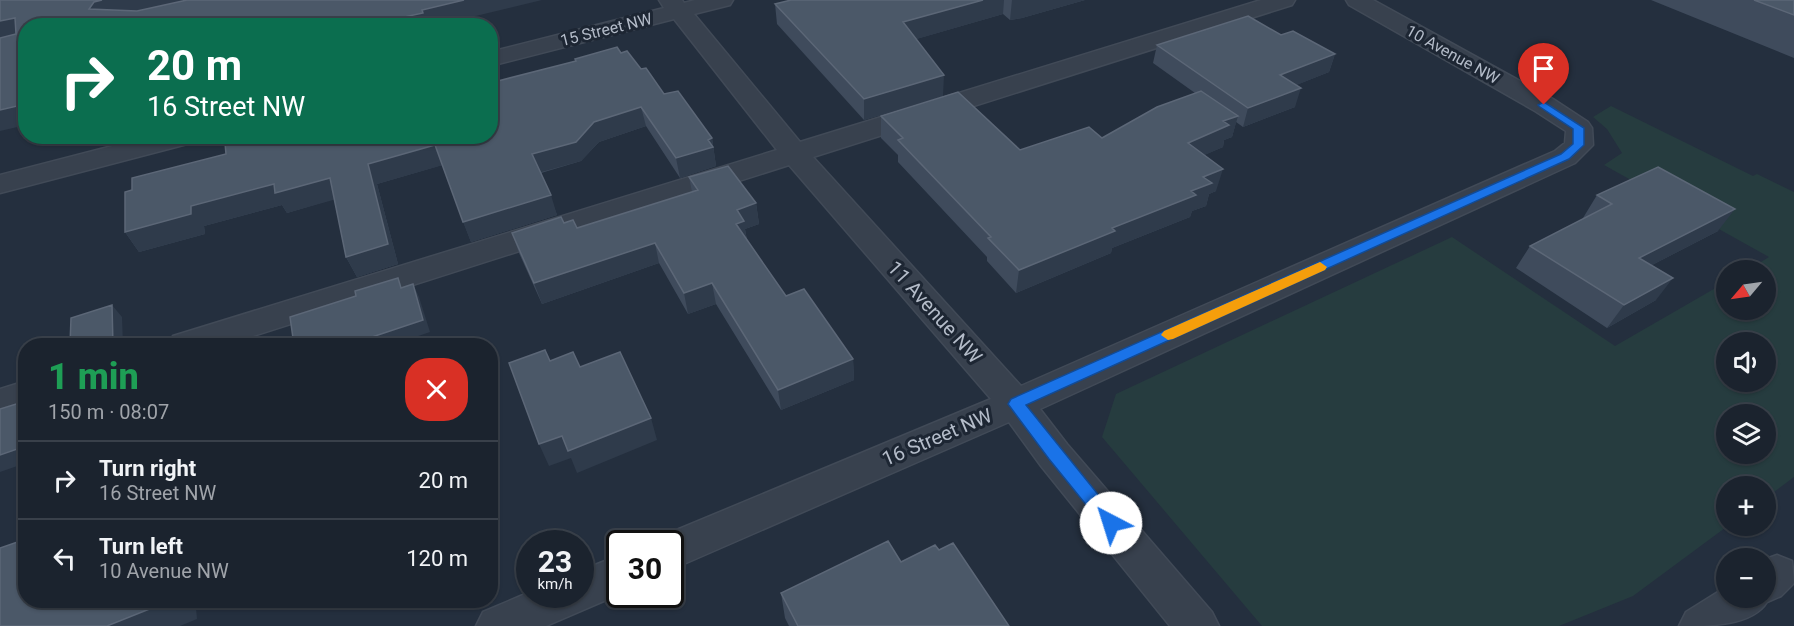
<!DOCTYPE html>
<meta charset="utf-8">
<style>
body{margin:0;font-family:Roboto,sans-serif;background:#282f3a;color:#f1f3f6;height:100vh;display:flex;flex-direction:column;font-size:22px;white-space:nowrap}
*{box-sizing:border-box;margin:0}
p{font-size:20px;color:#a0a4aa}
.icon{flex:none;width:33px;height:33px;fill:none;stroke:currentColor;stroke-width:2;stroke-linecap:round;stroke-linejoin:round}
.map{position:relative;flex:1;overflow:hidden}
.details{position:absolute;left:18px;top:338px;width:480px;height:270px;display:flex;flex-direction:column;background:#1b232e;border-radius:24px;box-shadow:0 2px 4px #0004,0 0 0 2px #39404a}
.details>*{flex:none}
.banner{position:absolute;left:18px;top:18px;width:480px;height:126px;border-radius:24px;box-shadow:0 2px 4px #0004,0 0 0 2px #39404a;background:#0b6e4f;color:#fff;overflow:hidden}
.needle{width:39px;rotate:241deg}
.fabs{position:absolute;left:1716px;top:260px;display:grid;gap:12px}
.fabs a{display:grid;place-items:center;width:60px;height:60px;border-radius:50%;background:#1b232e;box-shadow:0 2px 4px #0004,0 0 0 2px #39404a;font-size:30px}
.speed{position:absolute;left:516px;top:530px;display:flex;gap:12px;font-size:30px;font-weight:700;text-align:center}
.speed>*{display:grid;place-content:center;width:78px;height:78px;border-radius:50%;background:#1b232e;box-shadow:0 2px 4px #0004,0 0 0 2px #39404a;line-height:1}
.speed small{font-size:15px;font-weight:400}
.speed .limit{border:3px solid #111;border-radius:9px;background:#fff;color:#111}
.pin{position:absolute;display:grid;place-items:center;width:51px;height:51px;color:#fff;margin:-62px -26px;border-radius:50% 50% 50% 0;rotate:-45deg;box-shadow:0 0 6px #0007}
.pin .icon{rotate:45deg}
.me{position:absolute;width:66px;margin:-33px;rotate:320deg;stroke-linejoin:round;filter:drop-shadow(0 0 4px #0008)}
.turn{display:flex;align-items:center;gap:21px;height:126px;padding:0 30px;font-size:27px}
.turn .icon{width:78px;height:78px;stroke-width:2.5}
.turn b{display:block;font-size:42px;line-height:51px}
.round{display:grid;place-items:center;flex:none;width:63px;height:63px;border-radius:24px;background:#282f3a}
.summary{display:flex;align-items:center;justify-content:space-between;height:102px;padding:0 30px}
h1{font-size:36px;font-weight:800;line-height:45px;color:#1e9e55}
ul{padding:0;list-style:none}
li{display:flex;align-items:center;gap:18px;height:78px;padding:0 30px;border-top:2px solid #39404a}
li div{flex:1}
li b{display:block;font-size:22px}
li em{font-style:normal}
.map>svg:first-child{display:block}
</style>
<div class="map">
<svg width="1794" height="626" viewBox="0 0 1794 626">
<rect width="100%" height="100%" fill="#242f3e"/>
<!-- green -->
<path fill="#263c3f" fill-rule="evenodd" d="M1611,106L1753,176L1757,174L1794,192V477L1766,498V486H1726V525H1729L1633,596L1559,626H1262L1102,437L1116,394L1452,237L1615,346L1726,282V309H1766V270H1748L1769,257L1604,165L1622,153L1607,129L1593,117ZM1726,342H1766V381H1726ZM1726,414H1766V453H1726Z"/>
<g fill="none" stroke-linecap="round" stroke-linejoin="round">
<defs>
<path id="minor" d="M659,0H682L684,3L695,0H733L730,5L694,14L800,142L1261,0H1295L1292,5L813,157L1021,386L1555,151L1565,143L1566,131L1535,111L1349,5L1346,0H1373L1553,99L1588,122L1592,128L1593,145L1575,163L1040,409L1067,444L1212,612L1219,626H1170L1041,466L1009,422L670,570V543H654L655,539L991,399L789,165L225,345H168L173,336L777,150L674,19L490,66V52L664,8Z
M151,136H198L195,142L0,193V175Z
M26,381V409L0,417V389Z
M620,555V594L546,626H476L483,612L530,592V594H580V571Z
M1777,555L1792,561L1794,583L1781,596L1767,602C1752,626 1709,626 1679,626L1686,612L1726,587V597H1766V559Z"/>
</defs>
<!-- minor casing -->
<use href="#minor" stroke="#414a57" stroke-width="3"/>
<!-- minor -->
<use href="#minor" fill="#38414e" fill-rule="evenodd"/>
</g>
<!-- wall -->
<path fill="#3f4b5c" d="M791,0H1085L1022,18L1010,20L1003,14L916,39L943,96L864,120L777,24L775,4Z
M1651,0H1794V58Z
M1281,35L1335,54L1329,72L1296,85L1295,107L1243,127L1236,122L1232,137L1224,140L1223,147L1204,155L1216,191L1209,194L1206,206L1192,211L1190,217L1112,248L1111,253L1016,293L987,261V257L898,162V155L881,138V116L1020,150L1102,138L1195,93L1153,63L1157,45Z
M621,53L641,69L664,94L712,138L716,166L680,178L646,126L599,142L581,161L541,173L557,215L471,242L442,165L377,184L398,264L357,277L346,257L334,199L287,213L282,205L204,226L205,234L139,252L125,232L490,136L575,61V59Z
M689,177L756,203L759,224L745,229L747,240L786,296L853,359L854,380L781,410L716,304L688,314L659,263L542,304L519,253L512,233L564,223L577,228L692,192Z
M1597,195L1718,231L1652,265L1656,300L1607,328L1516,268L1530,246L1584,219L1583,218Z
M939,550L1009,626H789L785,618L781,593L901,562Z"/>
<!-- shaded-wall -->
<path fill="#2f3b4b" d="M102,0H190L105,19L89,9L94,2Z
M464,0H542L434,26H363L422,10Z
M983,0H1004L1003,14L903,43V22Z
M1012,0H1085L1022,18L1010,20Z
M15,18L26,33L0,41V21Z
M1335,54L1329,72L1274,94L1280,75Z
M944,75L943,96L864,120V99Z
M1301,88L1295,107L1243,127L1248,108Z
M26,104V125L0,131V110Z
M641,107L646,126L599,142L581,161L538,173L532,154L594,122Z
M1238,116L1232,137L1224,140L1223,147L1182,165L1188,143L1223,121Z
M712,138L716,166L680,178L676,158L708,140Z
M435,145L443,165L377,184L398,264L357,277L346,257L368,164Z
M1223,169L1216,191L1209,194L1206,206L1192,211L1190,217L1112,248L1111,253L1016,293L1019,270L1191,191L1203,177Z
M330,178L340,198L287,213L282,205L204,226L205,234L139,252L125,232L191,206L274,184Z
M551,195L557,215L471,242L463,222Z
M756,203L759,224L745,229L747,241L736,224L737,210Z
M1735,209L1718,231L1623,280L1639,258Z
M655,243L659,263L542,304L534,283Z
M1673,278L1656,300L1607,328L1624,305Z
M712,283L716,304L688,314L684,293Z
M413,284L419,297L430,332L392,345H368L366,339Z
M112,305L122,317L123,345H113Z
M853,359L854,380L781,410L778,390Z
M651,418L657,440L577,473L571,458L549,466L539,444L562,436Z
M26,446V463L0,472V455Z
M172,600H215L196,608L197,619L180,626H107Z"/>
<!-- building -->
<path fill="#4b5868" stroke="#5c6777" stroke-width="1.5" d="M0,0H102L94,2L89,9L137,11L187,0H464L422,10L423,13L363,26H26V104L0,110V38L16,34L15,18L0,21Z
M791,0H983L903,22L944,75L864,99L775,4Z
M1754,0H1794V15Z
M1248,16L1281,35L1293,31L1335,54L1280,75L1301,88L1248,108L1157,45Z
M617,47L621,53L627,51L641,69L646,68L664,94L678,91L712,138L708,140L713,147L676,158L641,107L594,122L576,142L532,154L551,195L463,222L435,145L368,164L388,244L346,257L330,178L275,193L274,184L191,206V214L125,232V192L132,190V178L226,154L225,143L252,136H490V83L576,61L575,59Z
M1201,91L1238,116L1223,121L1229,125L1188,143L1223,169L1203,177L1212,183L1191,191L1196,195L1112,228L1115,231L1019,270L988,238L991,237L898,140L903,138L881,116L958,92L1020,150L1089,127L1102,138L1157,107Z
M728,166L756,203L737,210L744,221L736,224L786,296L804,289L853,359L778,390L712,283L684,293L655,243L534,283L512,233L561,217L564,223L573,220L577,228L698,190L689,177Z
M1658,167L1735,209L1639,258L1673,278L1624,305L1530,246L1612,204L1597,195Z
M398,278L401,288L413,284L423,320L366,339L368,345H294L290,317L356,296L355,291Z
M112,305L113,345H70L71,318Z
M545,350L550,361L573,352L580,367L620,352L651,418L568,451L562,436L539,444L509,363Z
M26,401V446L0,455V409Z
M26,539V600H172L107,626H0V548Z
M888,541L901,562L935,545L939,550L953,543L1009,626H798L781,593Z"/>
<!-- route -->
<path fill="#1a73e8" stroke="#114b97" stroke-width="1.5" d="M1544,102L1584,128V145L1569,159L1026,405L1117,518L1119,523L1117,528L1111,530L1105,528L1049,459L1011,408L1008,404L1011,399L1561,154L1573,144V129L1540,107L1538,105Z"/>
<!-- slow -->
<path fill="#f59e0b" d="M1320,262L1327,267L1325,270L1173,339L1168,340L1161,335L1164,331Z"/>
<g text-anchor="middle" stroke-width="6" stroke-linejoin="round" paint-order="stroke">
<!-- far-street labels -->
<g font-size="16" fill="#b4bcc9" stroke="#1d2633">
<text transform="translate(606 29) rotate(-14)" y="6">15 Street NW</text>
<text transform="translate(1453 54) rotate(29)" y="6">10 Avenue NW</text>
</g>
<!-- street labels -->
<g font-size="20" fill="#b4bcc9" stroke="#1d2633">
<text transform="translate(935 312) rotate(48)" y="7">11 Avenue NW</text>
<text transform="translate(937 437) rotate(-23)" y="7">16 Street NW</text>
</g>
</g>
</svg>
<div class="fabs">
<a><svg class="needle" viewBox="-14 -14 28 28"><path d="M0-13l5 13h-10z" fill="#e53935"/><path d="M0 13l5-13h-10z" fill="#a0a4aa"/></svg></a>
<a><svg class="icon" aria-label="sound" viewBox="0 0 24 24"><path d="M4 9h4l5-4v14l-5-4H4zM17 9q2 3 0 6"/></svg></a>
<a><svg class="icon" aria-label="layers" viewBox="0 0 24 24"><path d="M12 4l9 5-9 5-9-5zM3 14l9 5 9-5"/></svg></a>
<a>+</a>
<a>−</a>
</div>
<div class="speed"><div>23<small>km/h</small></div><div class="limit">30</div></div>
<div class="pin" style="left:1544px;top:105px;background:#d93025"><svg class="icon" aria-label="arrive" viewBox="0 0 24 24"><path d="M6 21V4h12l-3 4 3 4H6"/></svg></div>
<svg class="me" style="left:1111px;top:523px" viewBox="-20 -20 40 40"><circle r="19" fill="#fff"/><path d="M0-13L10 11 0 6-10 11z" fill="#1a73e8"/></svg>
<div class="banner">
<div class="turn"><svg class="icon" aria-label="right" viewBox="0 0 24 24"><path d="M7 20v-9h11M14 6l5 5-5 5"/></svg><div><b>20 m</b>16 Street NW</div></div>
</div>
<section class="details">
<div class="summary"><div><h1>1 min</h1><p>150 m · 08:07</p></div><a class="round" style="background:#d93025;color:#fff"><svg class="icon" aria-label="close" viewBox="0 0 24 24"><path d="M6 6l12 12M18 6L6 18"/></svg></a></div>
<ul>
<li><svg class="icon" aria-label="right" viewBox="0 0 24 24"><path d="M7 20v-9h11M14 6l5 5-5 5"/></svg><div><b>Turn right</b><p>16 Street NW</p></div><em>20 m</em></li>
<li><svg class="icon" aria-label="left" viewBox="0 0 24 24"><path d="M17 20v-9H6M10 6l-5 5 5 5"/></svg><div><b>Turn left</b><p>10 Avenue NW</p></div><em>120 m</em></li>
</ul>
</section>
</div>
